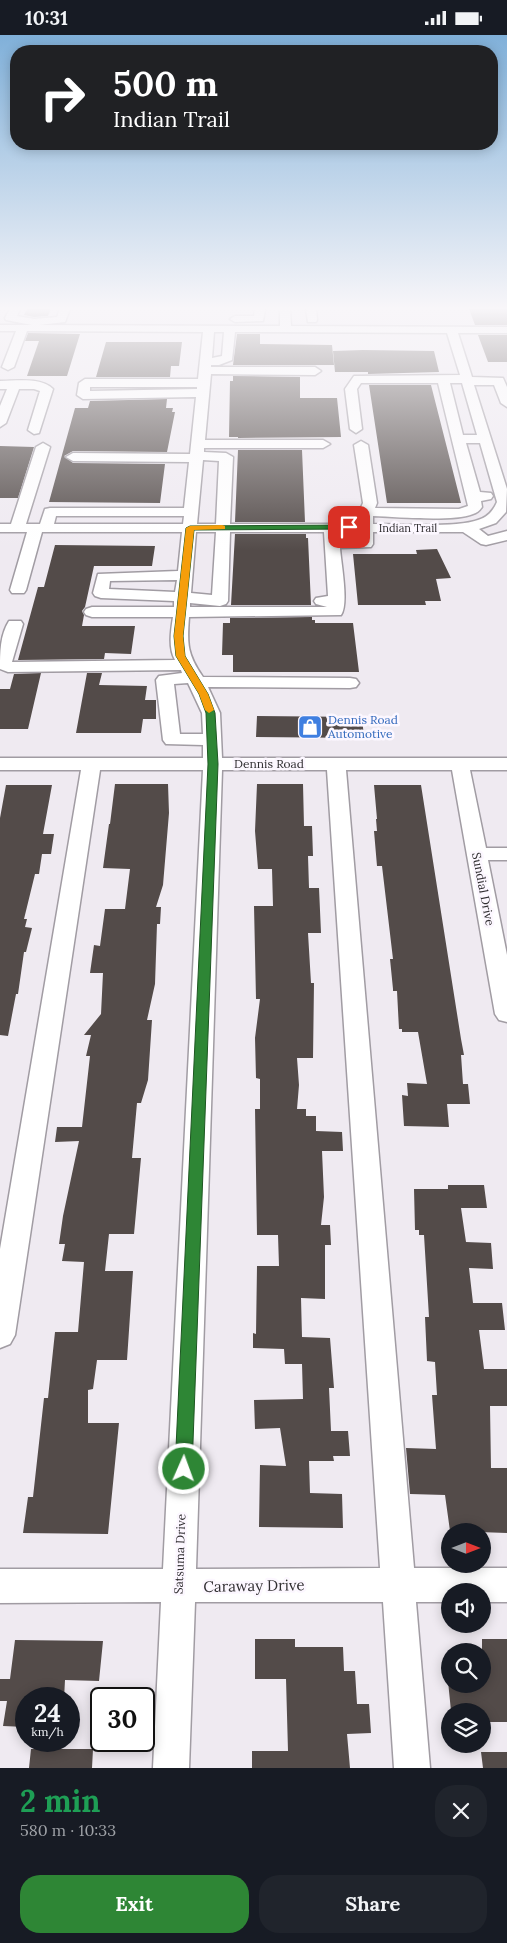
<!DOCTYPE html>
<meta charset="utf-8">
<style>
body{margin:0;font-family:Lora,serif;background:#20242c;color:#f1f3f6;height:100vh;display:flex;flex-direction:column;font-size:19px;white-space:nowrap}
*{box-sizing:border-box;margin:0}
p{font-size:16px;color:#9ea1a6}
.icon{flex:none;width:28px;height:28px;fill:none;stroke:currentColor;stroke-width:2;stroke-linecap:round;stroke-linejoin:round}
.map{position:relative;height:1733px;overflow:hidden}
.panel{display:flex;flex-direction:column;background:#171b24;flex:1}
.panel>*{flex:none}
.guide{position:absolute;left:10px;top:10px;width:488px;height:105px;border-radius:20px;box-shadow:0 2px 12px #0003;background:#202124;color:#fff;overflow:hidden}
.needle{width:32px;rotate:90deg}
.controls{position:absolute;left:441px;top:1488px;display:grid;gap:10px}
.controls a{display:grid;place-items:center;width:50px;height:50px;border-radius:50%;background:#171b24;box-shadow:0 2px 12px #0003;font-size:25px}
.speed{position:absolute;left:15px;top:1652px;display:flex;gap:10px;font-size:25px;font-weight:700;text-align:center}
.speed>*{display:grid;place-content:center;width:65px;height:65px;border-radius:50%;background:#171b24;box-shadow:0 2px 12px #0003;line-height:1}
.speed small{font-size:12px;font-weight:400}
.speed .limit{border:2px solid #111;border-radius:8px;background:#fff;color:#111}
.pin{position:absolute;display:grid;place-items:center;width:42px;height:42px;color:#fff;margin:-21px;border-radius:10px;box-shadow:0 2px 8px #0006}
.me{position:absolute;width:55px;margin:-28px;rotate:2deg;stroke-linejoin:round;filter:drop-shadow(0 0 4px #0008)}
.turn{display:flex;align-items:center;gap:18px;height:105px;padding:0 20px;font-size:22px}
.turn .icon{width:65px;height:65px;stroke-width:2.5}
.turn b{display:block;font-size:35px;line-height:42px}
.round{display:grid;place-items:center;flex:none;width:52px;height:52px;border-radius:20px;background:#20242c}
.headline{display:flex;align-items:center;justify-content:space-between;height:85px;padding:0 20px}
h1{font-size:30px;font-weight:700;line-height:38px;color:#1e9e55}
.action{display:flex;gap:10px;margin-top:auto;padding:10px 20px}
.action a{flex:1;height:58px;border-radius:20px;background:#2e8635;color:#fff;font-size:20px;font-weight:700;line-height:58px;text-align:center}
.action a+a{background:#20242c;color:#f1f3f6}
.status{display:flex;justify-content:space-between;align-items:center;height:35px;padding:0 25px;background:#171b24;direction:ltr}
.status svg{height:14px;fill:currentColor}
.map>svg:first-child{display:block}
</style>
<div class="status"><b>10:31</b><svg viewBox="0 0 49 12"><path d="M0 12V9h3v3zM5 12V6h3v6zM10 12V3h3v9zM15 12V0h3v12zM26 1h20v11H26zM47 4h2v5h-2z"/></svg></div>
<div class="map">
<svg width="507" height="1733" viewBox="0 0 507 1733">
<rect width="100%" height="100%" fill="#efeaf1"/>
<!-- building -->
<path fill="#534b49" d="M27,274H51L48,281L34,282L24,280Z
M469,274H507V290H475Z
M28,298L80,299L67,341H27L39,306H25Z
M237,299H260V309L332,310L334,330H233Z
M478,300H507V327H488Z
M106,307H182L179,331H171L170,342H96Z
M363,315L434,316L439,337L368,339V337H335L333,316Z
M233,341L300,342V363H337L341,402L238,403V402H229L230,346H233Z
M369,350H431L461,468H387Z
M167,364L166,373H173L172,377H175L167,417L73,416L64,421L73,428L165,429L160,468L49,467L75,373H88L90,366Z
M0,411L34,412L18,463H0Z
M238,415H302L305,487H235Z
M235,499H306V503H308L311,570H231Z
M55,510L155,511L152,531H94L85,572L82,576L84,580L82,591H135L131,619L105,618L104,624L18,625L38,552H44Z
M437,514L451,543L436,544L441,566H425L426,570H358L353,519H417L416,515Z
M312,582V585H315V588H353L359,637H233V620H222L223,588H230V583Z
M41,638L28,694H0V654H10L14,639Z
M87,638H102L99,650L147,651L145,665H156V684H143L141,698H76Z
M257,681L362,682L364,703L256,702Z
M115,749H168L169,778L163,850L156,872H161L160,889H157L155,949L147,985H152L148,1045L141,1068H137L132,1123H141L134,1199H109L105,1236H133L127,1325H97L93,1354L88,1355V1388H119L108,1499L23,1498L28,1462H33L44,1363H48L55,1297H78L84,1227L62,1226L65,1209H59L63,1181L79,1106L55,1107L57,1092H82L90,1021H86L91,1000H84L101,979L103,938H90L94,910L100,911L105,874H125L130,834L103,833L109,789H110Z
M257,749H303L304,791H312L313,821H308L309,853H319L321,898H308L311,948H314L313,1023H297L299,1050L297,1074H306V1081H316V1096L342,1097L343,1116H322L324,1162L321,1190H330L331,1210H325V1264L301,1263L302,1302L330,1303L334,1353H329L331,1396H348L350,1421H333L334,1426H309L310,1458L342,1459L343,1493L259,1492L260,1430L286,1431L280,1393L255,1394L254,1365L303,1364L302,1329H285L284,1314L253,1313V1298L256,1299L257,1231H279L278,1200H257L255,1074H260V1044L256,1043L255,1003L260,964H256L254,871H273L272,834H258L255,796Z
M6,750H52L43,799H54L51,819H42L39,839H35L24,884H27L25,892L32,893L26,917H24L18,959H16L8,1001L0,1000V783Z
M374,750H421L461,1004L464,1020H461L463,1049H468L470,1069H447L449,1092L404,1091L402,1060L408,1061L407,1048L427,1049L418,997H402V994H399L397,956H393V954L390,924H393L382,831H377L374,796H377L376,784H377Z
M448,1150H484L487,1173H461L466,1207L491,1208L493,1234L469,1233L473,1268H502L505,1295H479L484,1334H507V1371H490L491,1433H507V1498L450,1496L445,1460L410,1459L406,1413L436,1414L432,1360H437L435,1327L427,1326L425,1282H429L424,1200H419V1195H415L414,1154H448Z
M255,1604H295V1612H343L344,1636H355L357,1669H369L371,1698L347,1699L350,1733H252V1716H288L286,1644H255Z
M482,1604H507V1687H482V1676H451L448,1646L450,1649H482Z
M15,1605L103,1606L99,1646L65,1645L64,1664H26V1692L3,1691L7,1666H0V1644H10Z
M31,1714H93L92,1733H29Z
M481,1717H507V1733H483Z"/>
<g fill="none" stroke-linecap="round" stroke-linejoin="round">
<defs>
<path id="minor" d="M10,274H20L17,281L34,284L57,282L60,274H70L65,287L39,290L280,291V274H290L291,291L507,292V298H458L472,342L503,343L507,352V372L501,368L494,350H474L507,454L506,477L496,488L479,494L488,501L507,496V505L486,510L481,509L463,497H373V509L371,512L340,513C341,528 349,569 341,580L189,582C187,609 187,619 203,642L350,643L356,644L359,648L356,652L350,653L208,652L220,678L222,723H507V735H470L486,813H507V825H488L507,920V987L499,985L495,979L452,735H346L414,1533H507V1567H482V1556H450V1567H416L430,1733H394L383,1567H195L189,1733H153L161,1567L0,1568V1534H163L203,735H100L15,1300L10,1309L0,1313V1214L81,735H0V723H203V710L166,709L163,705L156,645L159,641L182,638L181,635L8,637L0,634C0,618 0,600 9,586H21L23,589L12,627L175,625C168,613 171,595 173,582H92L86,580L84,577L86,574L92,572H174V566L101,563L95,561L93,558L98,539L178,536L182,497H42L26,555L24,558H12L10,555L27,497H0V489H11L36,412L43,408L50,412L26,489H40L45,474L50,473H184L189,427L73,426L66,422L73,418L190,419L196,362L83,364L77,360L79,348L85,344H198L203,297L27,296L14,332L8,335L2,332L16,296H0V290H32L6,285L5,283ZM214,297H224L222,321L212,323ZM235,297L447,298L460,340L354,341L345,354L350,394L356,398L362,394L357,354L361,348H438L468,471L459,474L375,473L377,468L368,410L361,406L354,410L363,468L359,477V489H230L233,422L226,418L204,417V413H323L330,409L323,405H205L211,339L315,340L321,336L315,332H211V330H219L232,325ZM450,348H462L477,400H463ZM90,352H197V354L90,356ZM466,408H480L497,467C493,476 488,482 478,485C457,493 399,489 373,489V481C397,482 453,487 473,479C477,478 480,475 482,472L481,466L491,464L493,461L491,458L480,457ZM203,425L219,426L216,489H197ZM56,481H184L183,489H54ZM196,497H216L212,560L191,558ZM230,497H324L328,561L316,563L314,566L316,569L327,572H190V568L220,571L226,569L228,566ZM339,497H359V504H339ZM177,545L175,557L109,554L110,546ZM188,648L202,678L203,699H180L174,649ZM222,735H327L380,1533L196,1534Z
M255,274H265L263,286L235,287L230,284L235,281H254Z
M306,274H316L317,285L316,287H308Z
M0,346C16,346 41,342 53,354L39,398L34,399L28,395L40,356L34,354H19L6,388L0,392V371L7,354H0Z"/>
</defs>
<!-- minor casing -->
<use href="#minor" stroke="#a19ca3" stroke-width="3"/>
<!-- minor -->
<use href="#minor" fill="#fff" fill-rule="evenodd"/>
</g>
<!-- sky -->
<linearGradient id="sky" x2="0" y2="1"><stop stop-color="#80b0d9"/><stop offset="0.53" stop-color="#f8f6f9"/><stop offset="1" stop-color="#f8f6f9" stop-opacity="0"/></linearGradient>
<rect width="507" height="516" fill="url(#sky)"/>
<!-- route -->
<path fill="#2e8635" stroke="#1e5722" d="M349,490L353,492L352,494L194,495L183,601L185,621L208,659L215,678L218,729L192,1434L190,1440L184,1442L178,1440L175,1434L208,729L206,678L199,659L176,621L174,601L186,493L190,491Z"/>
<!-- slow -->
<path fill="#f59e0b" d="M222,490L225,491V494L194,495L183,601L185,621L208,659L214,675L209,678L205,675L199,659L176,621L174,601L186,493L190,491Z"/>
<!-- icons -->
<defs>
<symbol id="shop-square" viewBox="-11 -11 22 22"><rect x="-9" y="-9" width="18" height="18" rx="4" fill="#3f7fe0" stroke="#fcf7ff"/><path d="M-5-2.5h2.3a2.7 3.5 0 0 1 5.4 0H5L5.5 6h-11ZM-1.5-2.5h3a1.5 2.3 0 0 0-3 0Z" fill="#fff"/></symbol>
</defs>
<g fill-rule="evenodd">
<use href="#shop-square" x="296" y="678" width="28" height="28"/>
</g>
<g text-anchor="middle" stroke-width="5" stroke-linejoin="round" paint-order="stroke">
<!-- far-street labels -->
<g font-size="11" fill="#302e31" stroke="#fcf7ff">
<text x="408" y="497">Indian Trail</text>
</g>
<!-- shop labels -->
<g font-size="12" fill="#366cbe" stroke="#fcf7ff" text-anchor="start">
<text x="328" y="689">Dennis Road<tspan x="328" dy="14">Automotive</tspan></text>
</g>
<!-- street labels -->
<g font-size="12" fill="#302e31" stroke="#fcf7ff">
<text x="269" y="733">Dennis Road</text>
<text transform="translate(483 854) rotate(79)" y="4">Sundial Drive</text>
<text transform="translate(180 1519) rotate(-88)" y="4">Satsuma Drive</text>
</g>
<!-- near-street labels -->
<g font-size="15" fill="#302e31" stroke="#fcf7ff">
<text transform="translate(254 1551) rotate(-1)" y="5">Caraway Drive</text>
</g>
</g>
</svg>
<div class="controls">
<a><svg class="needle" viewBox="-14 -14 28 28"><path d="M0-13l5 13h-10z" fill="#e53935"/><path d="M0 13l5-13h-10z" fill="#9ea1a6"/></svg></a>
<a><svg class="icon" aria-label="sound" viewBox="0 0 24 24"><path d="M4 9h4l5-4v14l-5-4H4zM17 9q2 3 0 6"/></svg></a>
<a><svg class="icon" aria-label="search" viewBox="0 0 24 24"><circle cx="10" cy="10" r="6"/><path d="M15 15l6 6"/></svg></a>
<a><svg class="icon" aria-label="layers" viewBox="0 0 24 24"><path d="M12 4l9 5-9 5-9-5zM3 14l9 5 9-5"/></svg></a>
</div>
<div class="speed"><div>24<small>km/h</small></div><div class="limit">30</div></div>
<div class="pin" style="left:349px;top:492px;background:#d93025"><svg class="icon" aria-label="arrive" viewBox="0 0 24 24"><path d="M6 21V4h12l-3 4 3 4H6"/></svg></div>
<svg class="me" style="left:184px;top:1434px" viewBox="-20 -20 40 40"><circle r="17" fill="#2e8635" stroke="#fff" stroke-width="3"/><path d="M0-11L8 9 0 5-8 9z" fill="#fff"/></svg>
<div class="guide">
<div class="turn"><svg class="icon" aria-label="right" viewBox="0 0 24 24"><path d="M7 20v-9h11M14 6l5 5-5 5"/></svg><div><b>500 m</b>Indian Trail</div></div>
</div>
</div>
<section class="panel">
<div class="headline"><div><h1>2 min</h1><p>580 m · 10:33</p></div><a class="round"><svg class="icon" aria-label="close" viewBox="0 0 24 24"><path d="M6 6l12 12M18 6L6 18"/></svg></a></div>
<div class="action"><a>Exit</a><a>Share</a></div>
</section>
